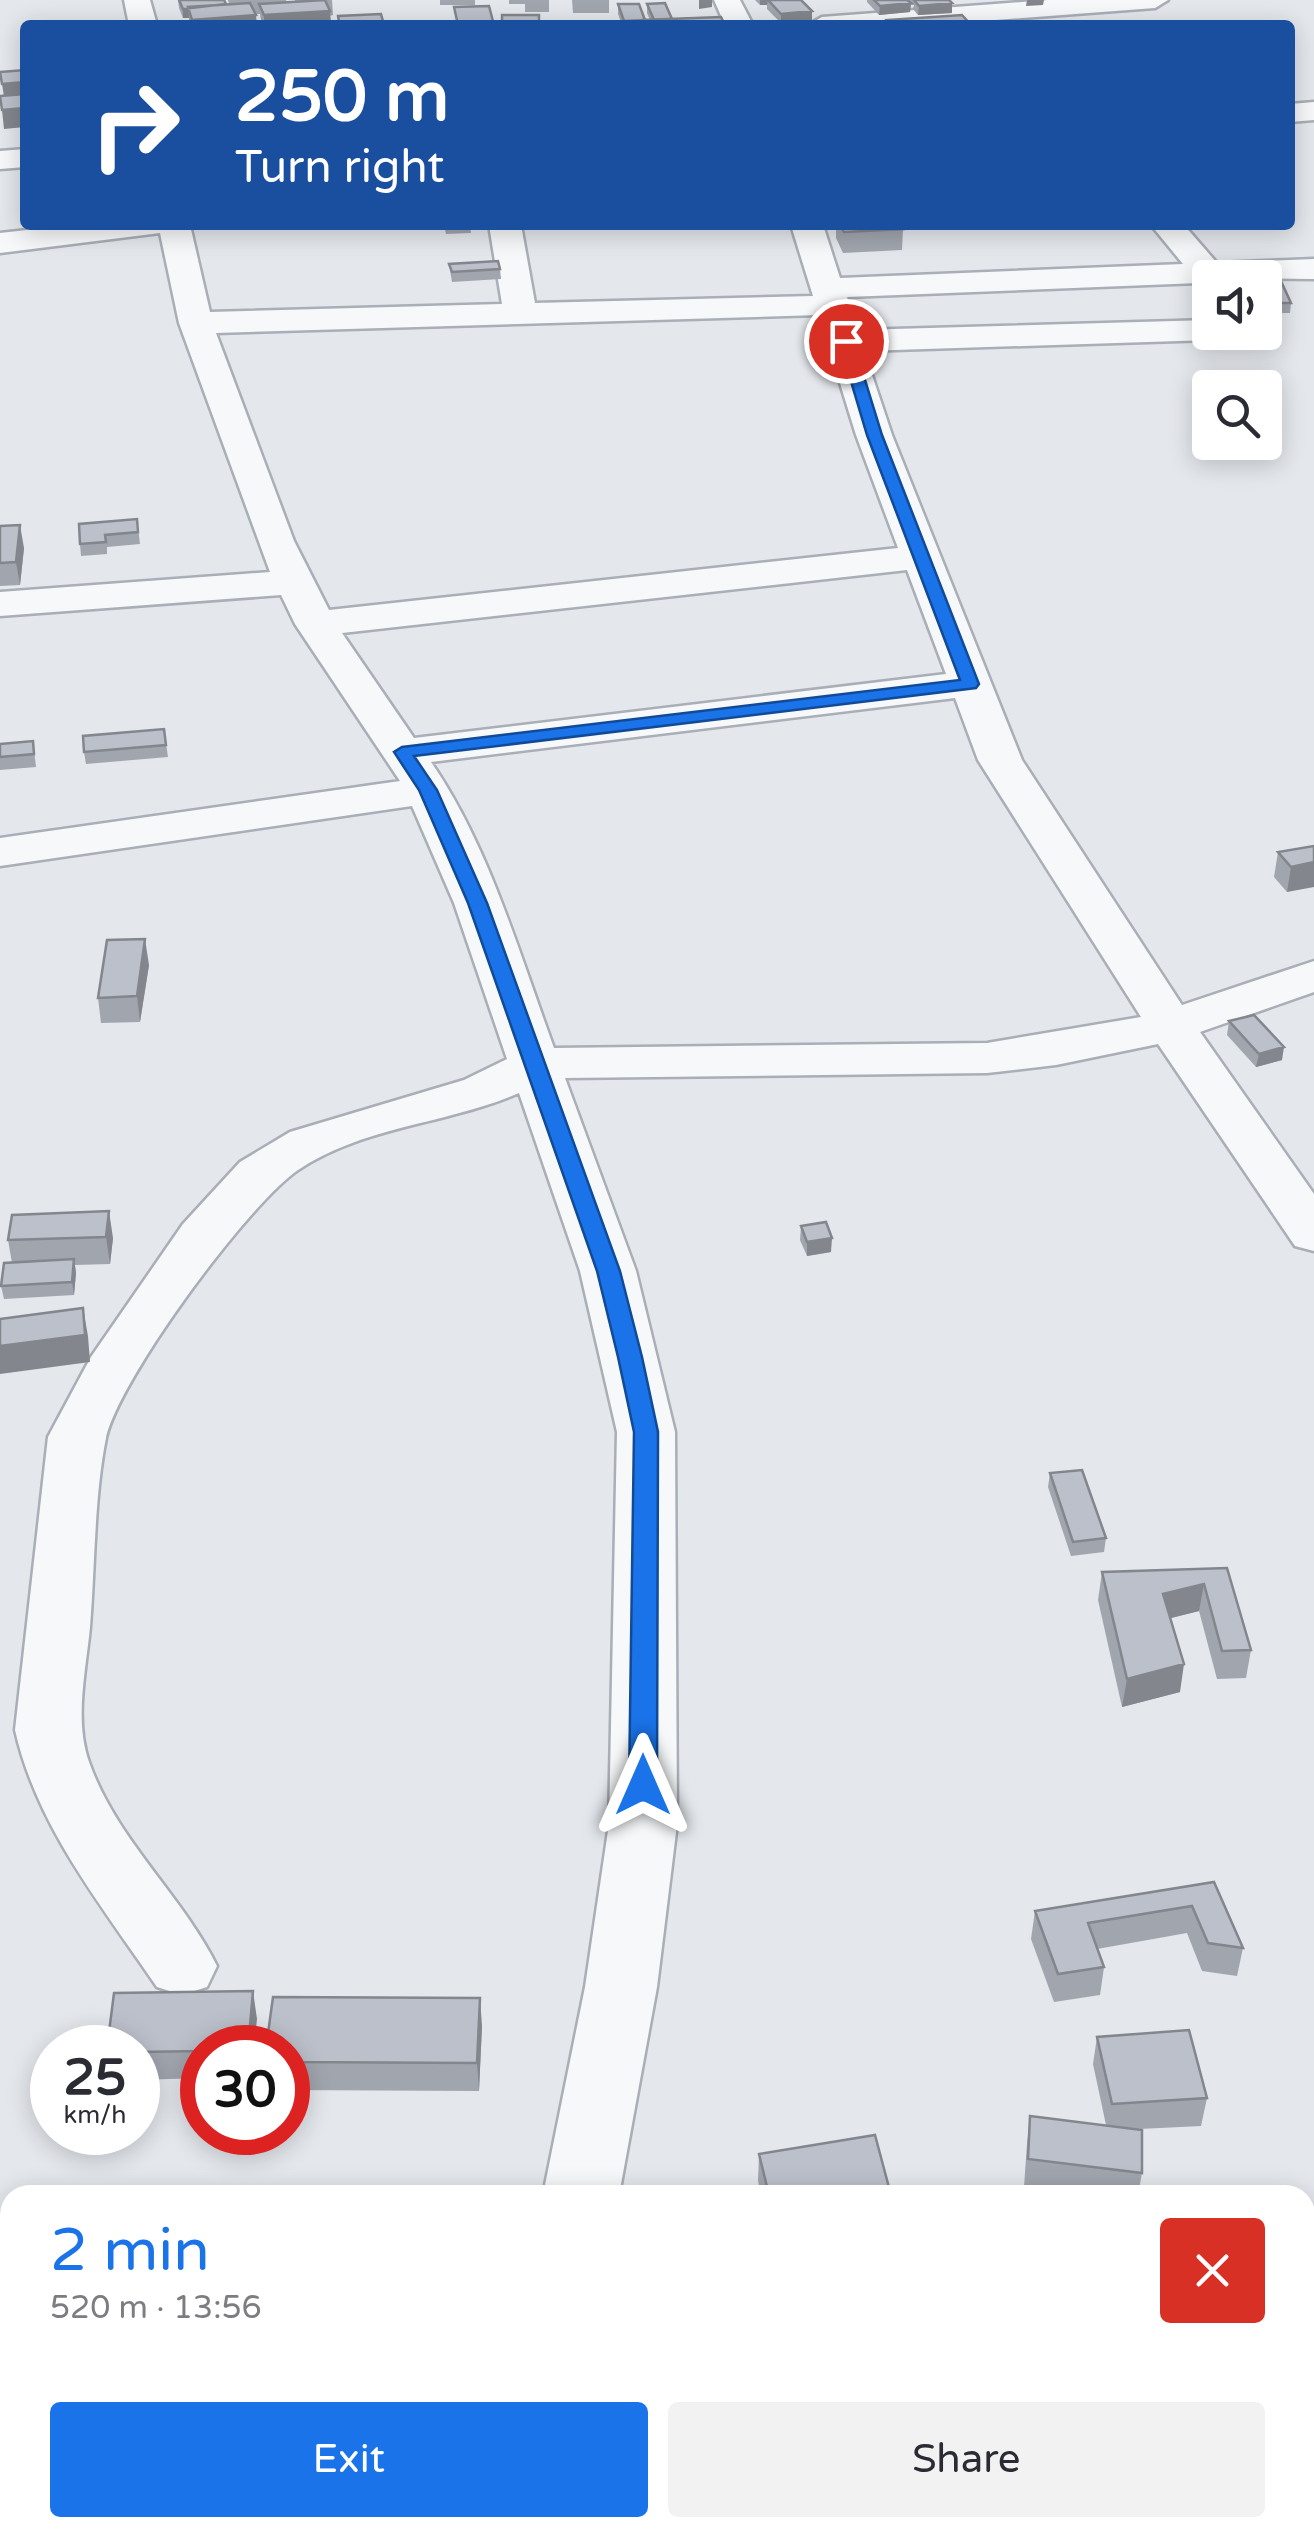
<!DOCTYPE html>
<meta charset="utf-8">
<style>
body{margin:0;font-family:"Varela Round",sans-serif;background:#f2f2f3;color:#2b2b33;height:100vh;display:flex;flex-direction:column;font-size:38px;white-space:nowrap}
*{box-sizing:border-box;margin:0}
p{font-size:32px;color:#7c7c81}
.icon{flex:none;width:55px;height:55px;fill:none;stroke:currentColor;stroke-width:2;stroke-linecap:round;stroke-linejoin:round}
.map{position:relative;flex:1;overflow:hidden}
.panel{position:absolute;left:0px;top:2185px;width:1315px;height:352px;display:flex;flex-direction:column;background:#fff;border-radius:30px 30px 0 0;box-shadow:0 5px 25px #0003}
.panel>*{flex:none}
.guide{position:absolute;left:20px;top:20px;width:1275px;height:210px;border-radius:10px;box-shadow:0 5px 25px #0003;background:#1a4fa0;color:#fff;overflow:hidden}
.buttons{position:absolute;left:1192px;top:260px;display:grid;gap:20px}
.buttons a{display:grid;place-items:center;width:90px;height:90px;border-radius:10px;background:#fff;box-shadow:0 5px 25px #0003;font-size:50px}
.speed{position:absolute;left:30px;top:2025px;display:flex;gap:20px;font-size:50px;font-weight:700;text-align:center}
.speed>*{display:grid;place-content:center;width:130px;height:130px;border-radius:50%;background:#fff;box-shadow:0 5px 25px #0003;line-height:1}
.speed small{font-size:25px;font-weight:400}
.speed .limit{border:15px solid #d22;background:#fff;color:#111}
.pin{position:absolute;display:grid;place-items:center;width:85px;height:85px;color:#fff;margin:-42px;border:5px solid #fff;border-radius:50%;box-shadow:0 2px 10px #0007}
.me{position:absolute;width:110px;margin:-55px;rotate:0deg;stroke-linejoin:round;filter:drop-shadow(0 0 8px #0008)}
.turn{display:flex;align-items:center;gap:35px;height:210px;padding:0 50px;font-size:45px}
.turn .icon{width:130px;height:130px;stroke-width:2.5}
.turn b{display:block;font-size:70px;line-height:85px}
.round{display:grid;place-items:center;flex:none;width:105px;height:105px;border-radius:10px;background:#f2f2f3}
.overview{display:flex;align-items:center;justify-content:space-between;height:170px;padding:0 50px}
h1{font-size:60px;font-weight:600;line-height:75px;color:#1a73e8}
.action{display:flex;gap:20px;margin-top:auto;padding:20px 50px}
.action a{flex:1;height:115px;border-radius:10px;background:#1a73e8;color:#fff;font-size:40px;font-weight:600;line-height:115px;text-align:center}
.action a+a{background:#f2f2f3;color:#2b2b33}
.map>svg:first-child{display:block}
</style>
<div class="map">
<svg width="1314" height="2537" viewBox="0 0 1314 2537">
<rect width="100%" height="100%" fill="#e4e7ec"/>
<g fill="none" stroke-linecap="round" stroke-linejoin="round">
<defs>
<path id="minor" d="M124,0H150L157,25H129Z
M714,0H740L753,25H725Z
M1048,0H1168L1155,8L930,25H808L822,17Z
M1314,102V120L1290,122V104Z
M25,149V167L0,169V151Z
M72,225H190L210,312L502,304L489,225H521L535,303L813,296L791,225H823L840,278L1183,264L1151,225H1184L1217,263L1314,259V279L1210,278V287L1199,283L847,297L858,330L1210,320V332H1225L1210,340L864,351L892,435L1022,760L1182,1005L1314,961V992L1200,1032L1314,1194V1251L1295,1246L1158,1044L1056,1065L987,1073L565,1078L636,1271L675,1432L677,1824L657,1987L619,2195H543L585,1987L609,1824L617,1432L580,1271L519,1093C448,1124 363,1126 298,1170C247,1205 119,1379 106,1438C94,1498 95,1566 90,1627C86,1670 74,1720 89,1762C116,1839 181,1894 217,1966L207,1987L182,1995L157,1987C102,1906 37,1827 15,1730L48,1437L91,1357L183,1224L240,1162L290,1132L464,1080L507,1059L454,903L412,806L0,866V838L400,781L295,624L281,595L0,616V592L270,572L179,323L160,233L0,253V233ZM819,315L856,435L898,548L329,610L294,541L216,333ZM907,570L946,674L414,738L342,633ZM955,698L978,760L1141,1017L987,1043L554,1048C519,953 489,846 431,762Z
M532,2528H616L613,2537H529Z"/>
</defs>
<!-- minor casing -->
<use href="#minor" stroke="#a9aeb7" stroke-width="5"/>
<!-- minor -->
<use href="#minor" fill="#f7f8fa" fill-rule="evenodd"/>
</g>
<!-- wall -->
<path fill="#a1a5ae" d="M178,0L226,4H229L228,0H286L287,3L295,2V0H332L333,15L330,16L331,25H262L260,14H255L257,25H189V18H183L179,8Z
M440,0H475V5H440Z
M509,0H549V12H525V4H509Z
M572,0H609V13H573Z
M755,0H801L812,20L781,23L767,9V5H760Z
M867,0H949L952,3V13L918,15L913,9L914,5H911L910,12L879,15L867,2Z
M618,4L645,20H650L647,13V4L672,19L725,25H622L618,14Z
M444,225H470L471,233L446,234Z
M836,225H900L903,229L902,250L843,253L836,238Z
M449,264L500,269L501,279L452,282Z
M1265,279L1291,303L1290,313H1266Z
M137,519L140,544L107,547V554L81,556L80,544Z
M0,526L24,548L20,585L0,586Z
M164,729L168,757L86,764L84,752Z
M33,741L36,767L0,770V744Z
M1314,846L1287,892L1274,877L1278,852Z
M149,965L140,1022L101,1023L98,998Z
M1229,1021L1282,1060L1256,1067L1227,1035Z
M12,1215L113,1238L110,1264L75,1265L76,1273L74,1295L4,1299L1,1286L12,1263L8,1240Z
M801,1226L831,1252L807,1256L800,1240Z
M1050,1473L1106,1538L1104,1552L1071,1556L1048,1487Z
M1227,1568L1251,1650L1246,1678L1217,1679L1199,1611L1171,1618L1180,1692L1122,1707L1098,1600L1102,1572Z
M1214,1882L1243,1948L1237,1976L1202,1971L1187,1933L1097,1949L1104,1967L1100,1995L1054,2002L1031,1939L1035,1911Z
M257,2019L202,2048V2078L138,2080V2048Z
M482,2026L479,2091L288,2090V2048Z
M1097,2037L1207,2098L1201,2126L1139,2129L1142,2173L1138,2195H1092L1024,2187L1027,2144L1030,2116L1106,2125L1093,2064Z
M759,2154L891,2195H761L758,2181Z"/>
<!-- shaded-wall -->
<path fill="#83868d" d="M699,0H712V7L699,9Z
M760,0H768L767,5H760Z
M1027,0H1044L1043,5L1026,6Z
M911,3L910,12L879,15L880,6Z
M952,3V13L918,15L919,6Z
M188,8L189,18H183V9Z
M330,11L331,25H264V15Z
M812,11V20L781,23V14Z
M256,15L257,25H193L192,20Z
M25,82V101L5,103L2,84Z
M25,108V127L4,129L2,110Z
M20,525L24,548L20,585L16,562Z
M1314,862V887L1287,892L1291,867Z
M145,939L149,965L140,1022L137,996Z
M1284,1047L1282,1060L1256,1067L1259,1054Z
M109,1211L113,1238L110,1264L106,1237Z
M832,1238L831,1252L807,1256V1242Z
M74,1259L76,1273L74,1295L72,1282Z
M83,1308L88,1336L90,1362L0,1374V1346Z
M1204,1584L1199,1611L1159,1621L1163,1594Z
M1184,1664L1180,1692L1122,1707L1127,1679Z
M253,1991L257,2019L254,2048H248Z
M480,1998L482,2026L479,2091L477,2063Z"/>
<!-- building -->
<path fill="#bbc0ca" stroke="#83868d" stroke-width="2.5" d="M179,0H224L226,4L183,9Z
M325,0L330,11L264,15L259,4Z
M768,0H801L812,11L781,14Z
M874,0H907L911,3L880,6Z
M914,0H949L952,3L919,6Z
M250,3L256,15L192,20L188,7Z
M665,3L672,19L654,20L647,4Z
M618,4H639L645,20L624,21Z
M489,6L494,25H458L454,7Z
M381,14L384,25L339,22L338,16Z
M502,15H539V25H502Z
M962,15L971,25H892L887,20Z
M721,17L725,25H645L643,20Z
M25,70V82L2,84L0,72Z
M25,94V108L2,110L0,96Z
M840,225H900L903,229L844,232Z
M498,261L500,269L452,272L449,264Z
M1265,279H1280L1291,303H1267L1265,298Z
M137,519L138,532L105,535L106,542L80,544L79,524Z
M20,525L16,562L0,563V526Z
M164,729L166,745L84,752L83,736Z
M33,741L34,754L0,757V744Z
M1314,846V862L1291,867L1278,852Z
M145,939L137,996L98,998L107,940Z
M1254,1015L1284,1047L1259,1054L1229,1021Z
M109,1211L106,1237L8,1240L12,1215Z
M826,1222L832,1238L807,1242L801,1226Z
M74,1259L72,1282L1,1286L4,1263Z
M83,1308L85,1335L0,1346V1319Z
M1082,1470L1106,1538L1073,1542L1050,1473Z
M1227,1568L1251,1650L1222,1651L1204,1584L1163,1594L1184,1664L1127,1679L1102,1572Z
M1214,1882L1243,1948L1208,1943L1192,1906L1088,1923L1104,1967L1058,1974L1035,1911Z
M253,1991L248,2048H202V2051L138,2052V2048H107L114,1993Z
M273,1997L480,1998L477,2063L288,2062V2048H266Z
M1189,2030L1207,2098L1112,2104L1097,2037Z
M1030,2116L1142,2130V2173L1028,2159Z
M875,2135L891,2195H769L759,2154Z"/>
<!-- route -->
<path fill="#1a73e8" stroke="#114b97" stroke-width="2.5" d="M846,337L853,341L882,435L979,684L976,688L414,756L437,790L487,903L620,1271L642,1357L658,1432L657,1785L653,1792H633L629,1785L634,1432L618,1357L597,1271L468,903L419,790L394,752L402,747L960,680L867,435L839,341Z"/>
</svg>
<div class="buttons">
<a><svg class="icon" aria-label="sound" viewBox="0 0 24 24"><path d="M4 9h4l5-4v14l-5-4H4zM17 9q2 3 0 6"/></svg></a>
<a><svg class="icon" aria-label="search" viewBox="0 0 24 24"><circle cx="10" cy="10" r="6"/><path d="M15 15l6 6"/></svg></a>
</div>
<div class="speed"><div>25<small>km/h</small></div><div class="limit">30</div></div>
<div class="pin" style="left:846px;top:341px;background:#d93025"><svg class="icon" aria-label="arrive" viewBox="0 0 24 24"><path d="M6 21V4h12l-3 4 3 4H6"/></svg></div>
<svg class="me" style="left:643px;top:1785px" viewBox="-20 -20 40 40"><path d="M0-17L14 15 0 8-14 15z" fill="#1a73e8" stroke="#fff" stroke-width="4"/></svg>
<div class="guide">
<div class="turn"><svg class="icon" aria-label="right" viewBox="0 0 24 24"><path d="M7 20v-9h11M14 6l5 5-5 5"/></svg><div><b>250 m</b>Turn right</div></div>
</div>
<section class="panel">
<div class="overview"><div><h1>2 min</h1><p>520 m · 13:56</p></div><a class="round" style="background:#d93025;color:#fff"><svg class="icon" aria-label="close" viewBox="0 0 24 24"><path d="M6 6l12 12M18 6L6 18"/></svg></a></div>
<div class="action"><a>Exit</a><a>Share</a></div>
</section>
</div>
